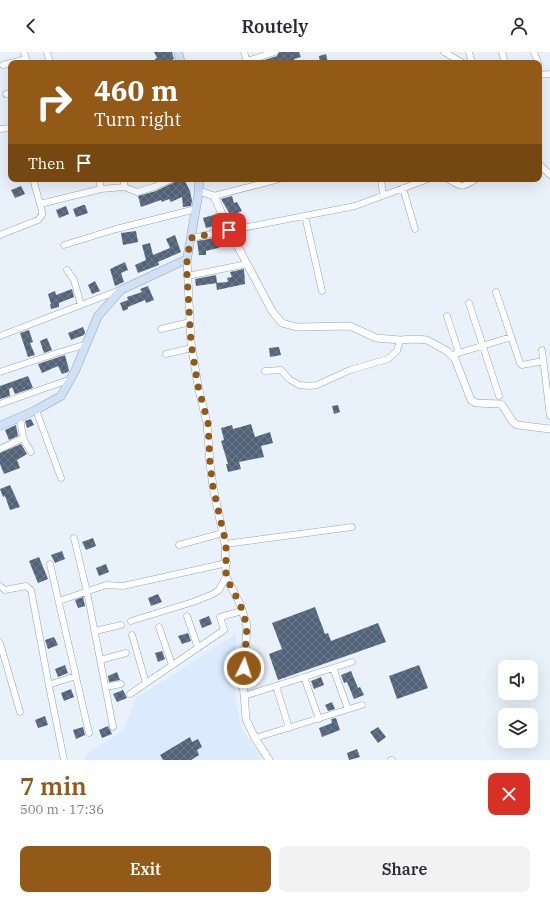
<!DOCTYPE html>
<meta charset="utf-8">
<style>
body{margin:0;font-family:"IBM Plex Serif",serif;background:#f2f2f3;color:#2b2b33;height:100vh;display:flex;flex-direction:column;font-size:15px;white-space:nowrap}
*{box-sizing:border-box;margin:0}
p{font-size:13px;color:#7c7c81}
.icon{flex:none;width:22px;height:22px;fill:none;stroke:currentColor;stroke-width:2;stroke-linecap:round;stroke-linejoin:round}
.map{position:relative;height:708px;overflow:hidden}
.details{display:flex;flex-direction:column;background:#fff;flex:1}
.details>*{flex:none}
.guide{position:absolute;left:8px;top:8px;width:534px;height:122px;border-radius:8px;box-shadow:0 4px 16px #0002;background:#935916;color:#fff;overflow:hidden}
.buttons{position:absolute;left:498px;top:608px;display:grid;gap:8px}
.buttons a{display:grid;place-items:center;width:40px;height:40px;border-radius:8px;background:#fff;box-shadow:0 4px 16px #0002;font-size:20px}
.pin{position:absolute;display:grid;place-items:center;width:34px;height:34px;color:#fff;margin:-17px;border-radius:8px;box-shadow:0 2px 6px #0006}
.me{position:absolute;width:44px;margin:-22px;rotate:4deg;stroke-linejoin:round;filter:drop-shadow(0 0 3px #0008)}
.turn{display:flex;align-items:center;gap:14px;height:84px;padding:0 20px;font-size:18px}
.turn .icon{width:52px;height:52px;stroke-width:2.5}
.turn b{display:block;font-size:28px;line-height:34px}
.then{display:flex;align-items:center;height:38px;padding:0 20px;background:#0003;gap:8px;font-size:15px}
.round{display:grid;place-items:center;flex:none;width:42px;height:42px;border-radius:8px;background:#f2f2f3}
.head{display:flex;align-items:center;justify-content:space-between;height:68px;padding:0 20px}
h1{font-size:24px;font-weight:600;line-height:30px;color:#935916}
.action{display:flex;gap:8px;margin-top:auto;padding:8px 20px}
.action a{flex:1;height:46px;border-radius:8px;background:#935916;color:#fff;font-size:16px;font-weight:600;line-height:46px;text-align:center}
.action a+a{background:#f2f2f3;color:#2b2b33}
header{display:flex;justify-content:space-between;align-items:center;height:52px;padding:0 20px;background:#fff;font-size:18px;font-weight:600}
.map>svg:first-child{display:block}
</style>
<header><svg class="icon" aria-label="back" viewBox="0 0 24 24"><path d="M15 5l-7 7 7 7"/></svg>Routely<svg class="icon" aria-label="person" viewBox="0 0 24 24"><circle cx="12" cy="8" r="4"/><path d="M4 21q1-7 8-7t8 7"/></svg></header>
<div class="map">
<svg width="550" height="708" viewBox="0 0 550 708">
<defs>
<pattern id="building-cross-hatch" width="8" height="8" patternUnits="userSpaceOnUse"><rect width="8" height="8" fill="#53647a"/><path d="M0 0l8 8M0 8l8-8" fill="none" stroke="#6e7c8d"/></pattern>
</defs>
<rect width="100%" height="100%" fill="#e9f1fb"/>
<!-- built -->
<path fill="#dbeafd" d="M236,582L235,645L241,675L262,707L257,708H84L87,701L123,679L136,646Z"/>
<!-- building -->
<path fill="url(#building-cross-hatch)" d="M154,0H172L174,7L165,11H156L155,7L157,6Z
M279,0H299L301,5L294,7L295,11H255L277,4Z
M326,2L328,11H320L319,4Z
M181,127H184L190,139L192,149L191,154L183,155L182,145L171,150L169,147L162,150L161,148L141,155L138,144L156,139Z
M21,134L25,142L15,146L11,138Z
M232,144L234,151L237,150L242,159L231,164L221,147Z
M83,153H85L88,161L76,165L73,157Z
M66,154L69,162L59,166L56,158Z
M217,162L221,172L206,176L203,166Z
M136,179L138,190L123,193L121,181Z
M175,183L181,200L158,210L159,213L138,221L135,213L146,208L142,193L150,191L153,203L170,196L166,187Z
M226,184L230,191L218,196L206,199V203H199L197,189Z
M125,210L128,218L121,221L124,230L115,234L110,217Z
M244,217L245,232L217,238L216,231L228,230L227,226L232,225L230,220Z
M216,223L217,231L196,234L195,227Z
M95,229L100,239L92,242L88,233Z
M148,234L154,248L146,251L145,248L128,255V257L123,259L120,251L128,248L127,245L142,240L140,237Z
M72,237L74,245L59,251V255L51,257L50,252H51L48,242L55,239L56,243Z
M83,275L85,280L84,283L71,288L68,281Z
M29,278L33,290L30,291L35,303L28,305L20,281Z
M47,286L52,298L44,301L40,289Z
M279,295L281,303L270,305L269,296Z
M65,303L69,318L68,320L62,322L58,314L42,321L38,312Z
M28,324L33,336L15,342L12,335L9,337L10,344L0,347V334Z
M338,353L340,360L334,362L332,354Z
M31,367L34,373L27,376L25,369Z
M251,372L255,385L270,380L273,391L261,394L264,405L239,410L241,417L228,420L226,412H228L221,389L224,388L221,376L232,373L233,377Z
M16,373L18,384L9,388L5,378Z
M21,392L27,402L17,408L20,416L4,422L0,412V401Z
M10,433L20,455L10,458L5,444L3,445L0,437Z
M93,486L96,494L86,498L82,490Z
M62,499L65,507L55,511L51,503Z
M39,505L48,527L38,531L29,509Z
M106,512L109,520L99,524L96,516Z
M158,542L162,550L151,554L148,546Z
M83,545L85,554L78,556L75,548Z
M315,555L325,582L328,581L331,589L378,571L386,590L278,628L269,602L282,597L272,571Z
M209,564L212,572L202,576L199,568Z
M188,581L191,589L182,592L178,584Z
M54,585L58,593L48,597L45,588Z
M162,599L165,607L158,610L155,601Z
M65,613L68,621L58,625L55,617Z
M419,613L428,636L397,647L389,624Z
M351,619L358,636L360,635L364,643L354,647L347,630L344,631L341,623Z
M117,620L120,628L109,630L108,624Z
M321,625L324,633L314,637L311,629Z
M71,637L74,645L64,649L61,641Z
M123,638L127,646L117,650L113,642Z
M332,650L335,657L328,659L325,653Z
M45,664L48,673L38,676L35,668Z
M336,666L340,678L322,685L319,676L332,671L331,667Z
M108,674L112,682L102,686L99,678Z
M83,675L85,683L76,687L73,678Z
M378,675L386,685L378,691L370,680Z
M190,685L192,690L198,687L202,695L197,698L199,703L191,708H163L160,703Z
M357,697L360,705L349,708L347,701Z"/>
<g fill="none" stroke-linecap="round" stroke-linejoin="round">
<defs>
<path id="minor" d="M24,0L27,11
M47,0L50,11
M244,0L247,9L246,11
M444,0L463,11
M469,0L472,11
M502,0L505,11
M534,0L538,11
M247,9L275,0
M3,13L26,7
M539,23L550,22
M6,42L11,41
M0,77L11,76
M539,112L550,123
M381,127L383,143
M448,127C462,136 462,136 476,127
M124,135L137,140L154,135L172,127
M403,136L415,177
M101,137L124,135V127
M214,144L279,127
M40,152L101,137L99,127
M305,164L322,239
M0,183L38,168L42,163V159L33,127
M191,186L355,154L428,127
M64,193L116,177L196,157
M67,218L74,228L81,253
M187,224L247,212
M496,240L520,311L522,313L543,309
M469,251L499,344
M447,264L459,301
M161,277L190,270
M0,284L120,238
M542,298L550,364
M166,302L192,296
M452,303L511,285
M265,319L281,318L289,327L299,333L310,334L317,333L350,318L388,307L397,299L400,288
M0,320L57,301L87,292
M0,352L71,327
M36,358L61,426
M23,386L31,400
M0,397L23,386L20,365
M74,486L87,540L113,675
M225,492L352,475
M179,493L223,481
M50,512L89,681
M0,534L5,538L26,534L31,538L49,634
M59,549L106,533L123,534L227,511
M187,564L198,596
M131,569L193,550L213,542L219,538L226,525
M159,575L172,613
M95,579L121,573
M132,583L146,631
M0,591L20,660
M100,608L126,601
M333,616L348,657
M304,625L319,667
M276,634L289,676
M106,635L121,632
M130,642L224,578L220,565L242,559
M244,644L352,610
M255,686L362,653
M64,708L49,634L51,632L76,624
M391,708H392"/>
<path id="tertiary" d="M199,139L214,144L229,178L272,259L282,271L296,275L350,274L376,286L400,288L415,287L427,288L447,299L455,307L471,348L476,351L500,352L502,353L513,370L517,373L550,377
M187,207L191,291L198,334L207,371L210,411L213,435L225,492L226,525L240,552L247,574L243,630L246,667L255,686L269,708"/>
<path id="secondary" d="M178,0L181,11
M0,374L36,358L61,344L75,319L98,264L121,238L187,207L199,139V127"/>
</defs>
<!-- minor casing -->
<use href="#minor" stroke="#92a4bc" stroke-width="7"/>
<!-- tertiary casing -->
<use href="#tertiary" stroke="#92a4bc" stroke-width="8"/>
<!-- secondary casing -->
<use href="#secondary" stroke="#92a4bc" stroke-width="9"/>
<!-- minor -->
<use href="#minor" stroke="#fff" stroke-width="6"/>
<!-- tertiary -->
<use href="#tertiary" stroke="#fff" stroke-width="7"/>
<!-- secondary -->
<use href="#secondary" stroke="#d0e0f5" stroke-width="8"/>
</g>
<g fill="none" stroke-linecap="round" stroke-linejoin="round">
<!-- route -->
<path stroke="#935916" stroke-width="7" stroke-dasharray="0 12.6" d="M229,178L191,186L187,207V222L191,291L198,334L208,371L210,411L213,435L226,492V525L240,552L247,574L244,616"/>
</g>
</svg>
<div class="buttons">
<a><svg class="icon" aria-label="sound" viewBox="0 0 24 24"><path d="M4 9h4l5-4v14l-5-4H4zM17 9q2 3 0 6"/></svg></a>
<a><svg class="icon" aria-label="layers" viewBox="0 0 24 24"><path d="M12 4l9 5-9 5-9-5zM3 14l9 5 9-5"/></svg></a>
</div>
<div class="pin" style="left:229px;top:178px;background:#d93025"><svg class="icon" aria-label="arrive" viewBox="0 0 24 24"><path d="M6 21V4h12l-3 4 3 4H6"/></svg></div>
<svg class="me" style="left:244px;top:616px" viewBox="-20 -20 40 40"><circle r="17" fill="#935916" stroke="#fff" stroke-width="3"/><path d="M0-11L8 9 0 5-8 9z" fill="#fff"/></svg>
<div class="guide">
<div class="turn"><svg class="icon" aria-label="right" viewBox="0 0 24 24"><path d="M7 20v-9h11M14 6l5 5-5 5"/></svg><div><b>460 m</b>Turn right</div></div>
<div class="then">Then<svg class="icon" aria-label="arrive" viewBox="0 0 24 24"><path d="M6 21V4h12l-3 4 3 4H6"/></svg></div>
</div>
</div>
<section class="details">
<div class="head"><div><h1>7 min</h1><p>500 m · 17:36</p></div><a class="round" style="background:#d93025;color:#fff"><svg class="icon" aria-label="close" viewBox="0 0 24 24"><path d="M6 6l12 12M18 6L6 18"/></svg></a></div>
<div class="action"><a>Exit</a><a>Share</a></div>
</section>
